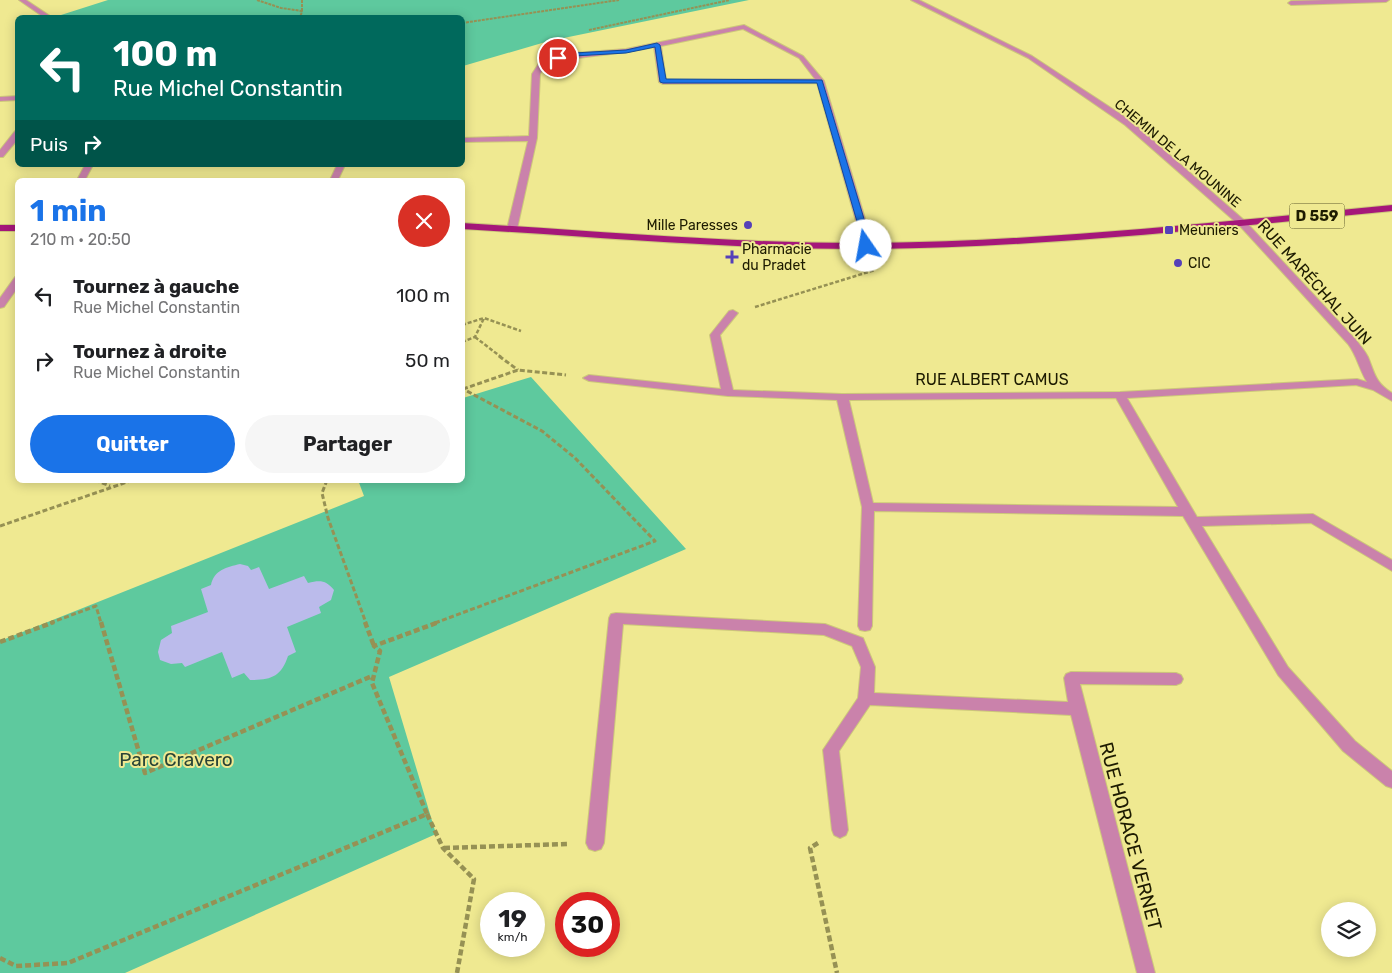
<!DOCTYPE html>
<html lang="fr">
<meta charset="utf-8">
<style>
body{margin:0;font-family:Rubik,sans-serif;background:#f6f6f6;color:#202124;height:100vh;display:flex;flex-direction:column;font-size:19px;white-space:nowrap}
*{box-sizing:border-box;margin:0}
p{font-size:16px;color:#757577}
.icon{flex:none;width:28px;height:28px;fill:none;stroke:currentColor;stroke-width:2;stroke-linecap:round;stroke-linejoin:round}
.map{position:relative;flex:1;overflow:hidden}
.sheet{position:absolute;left:15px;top:178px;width:450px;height:305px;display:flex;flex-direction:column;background:#fff;border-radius:8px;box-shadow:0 2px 12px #0003}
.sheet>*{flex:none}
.hud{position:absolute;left:15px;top:15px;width:450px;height:152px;border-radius:8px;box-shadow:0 2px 12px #0003;background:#00695c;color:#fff;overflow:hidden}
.buttons{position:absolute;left:1321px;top:902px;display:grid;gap:10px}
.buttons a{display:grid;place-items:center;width:55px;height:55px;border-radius:50%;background:#fff;box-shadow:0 2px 12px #0003;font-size:25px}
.speed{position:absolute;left:480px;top:892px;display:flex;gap:10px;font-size:25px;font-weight:700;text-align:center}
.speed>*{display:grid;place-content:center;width:65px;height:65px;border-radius:50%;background:#fff;box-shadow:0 2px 12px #0003;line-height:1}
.speed small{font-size:12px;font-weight:400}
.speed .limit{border:8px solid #d22;background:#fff;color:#111}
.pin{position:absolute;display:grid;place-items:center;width:42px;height:42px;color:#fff;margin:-21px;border:2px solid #fff;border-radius:50%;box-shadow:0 1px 5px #0007}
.me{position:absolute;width:55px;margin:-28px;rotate:348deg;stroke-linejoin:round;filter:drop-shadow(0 0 4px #0008)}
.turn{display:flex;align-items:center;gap:18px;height:105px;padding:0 15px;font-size:22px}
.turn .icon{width:65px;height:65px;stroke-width:2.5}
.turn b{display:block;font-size:35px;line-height:42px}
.then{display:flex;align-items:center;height:48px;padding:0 15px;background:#0003;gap:10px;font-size:19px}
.round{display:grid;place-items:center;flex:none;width:52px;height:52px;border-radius:26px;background:#f6f6f6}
.headline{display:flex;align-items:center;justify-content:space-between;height:85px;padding:0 15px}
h1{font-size:30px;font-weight:700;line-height:38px;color:#1a73e8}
.cta{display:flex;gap:10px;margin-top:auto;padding:10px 15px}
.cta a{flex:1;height:58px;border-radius:30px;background:#1a73e8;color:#fff;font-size:20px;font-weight:700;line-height:58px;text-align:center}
.cta a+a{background:#f6f6f6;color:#202124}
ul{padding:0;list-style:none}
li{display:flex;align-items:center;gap:15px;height:65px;padding:0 15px}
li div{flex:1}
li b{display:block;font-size:19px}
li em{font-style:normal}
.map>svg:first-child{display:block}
</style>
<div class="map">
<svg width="1392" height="973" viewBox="0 0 1392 973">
<rect width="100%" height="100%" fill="#efe991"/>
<!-- green -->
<path fill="#5ec99e" d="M108,0H749L549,41L463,66L462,18H64L61,15Z
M531,377L686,549L389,677L436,834L125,973H0V641L364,496L358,480H462L463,398Z"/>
<!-- water -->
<path fill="#bbbbeb" d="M240,564L248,566L251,570L259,567L269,589L304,576L308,583C320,580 326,580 334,590L331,600L319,607L321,613L287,627L296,652L288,656C281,677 271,680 250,680L244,673L232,678L222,652L185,667L182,663L171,664L160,660L158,652L161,640L172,633L171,626L208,612L201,589L211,585C214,570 227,567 240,564Z"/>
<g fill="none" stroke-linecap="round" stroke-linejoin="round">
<defs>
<path id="minor" d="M19,0H26L53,18H45Z
M911,0H919L1032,56L1131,121L1245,221L1356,340C1360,345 1365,351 1368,357C1375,374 1375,382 1392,393V401L1373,390L1356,385L1127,398L1197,517L1313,514L1392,560V571L1311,523L1202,526L1288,667L1355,741L1392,771V788L1386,786L1343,751L1278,675L1183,516L874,511L872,626L870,630L865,631L860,630L858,626L862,507L837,400L728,396L589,381L583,378L589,375L721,389L710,335L729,311L733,310L738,313L720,335L733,390L842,394L1120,392L1357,379L1367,382C1359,369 1357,356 1348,344L1239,225L1125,125L1028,58ZM1116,398L1178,507L873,503L849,400Z
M1326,0H1389L1386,2L1291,5L1288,3L1291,1Z
M744,25L803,56L824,81L869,232V248L866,249L861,246L859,232L817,83L663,84L659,82L654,47C618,55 582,56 546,63L540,74L537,138L517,229L515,231H509L507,229L528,141L462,142V138L529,136L532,74L541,60L574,53L626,49ZM743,29L799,58L815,79L666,80L661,46Z
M18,96V100L0,101V97Z
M15,131H18V139L3,157H0V150Z
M85,165H93L85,180H77Z
M337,165H345L338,180H330Z
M18,276V287L4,307L0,308V298L15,277Z
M616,613L825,624L863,638L875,667L874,693L1068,702L1064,678L1066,674L1071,672L1176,673L1181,675L1183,679L1181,683L1176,685L1080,684L1155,973H1137L1071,715L870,705L839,751L848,830L846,835L840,838L834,835L832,830L823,750L858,698L861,667L852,646L824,635L623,624L604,843L601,849L595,851L589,849L586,843L609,618L611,614Z"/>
<path id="major" d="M1392,205V211C1220,228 1047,247 874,249C737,250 599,237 462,229V223C599,231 737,244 874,243C1047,241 1220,222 1392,205Z
M0,225H18V231H0Z"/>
</defs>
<!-- minor casing -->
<use href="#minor" stroke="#cdc87a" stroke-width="2"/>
<!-- major casing -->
<use href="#major" stroke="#cdc87a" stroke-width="2"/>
<!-- path-far3 -->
<path stroke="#969154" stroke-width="2" stroke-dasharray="3 1" stroke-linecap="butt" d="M257,0L281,8L302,11L300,18
M302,0V11
M462,23L619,0
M589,30L730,0"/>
<!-- path-far2 -->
<path stroke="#969154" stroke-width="2.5" stroke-dasharray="4 2" stroke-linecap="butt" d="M755,307L875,270
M462,325L484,318L521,331
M475,337L501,357
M462,342L475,337L484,318"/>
<!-- path-far1 -->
<path stroke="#969154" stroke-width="3" stroke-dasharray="5 2.5" stroke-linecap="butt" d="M499,356L518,370
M463,389L518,370L566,375
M95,480L110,486
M327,480L322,493L328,518L366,623
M0,526L133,480
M50,623L96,606L101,623
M435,623L655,541L575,458L542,431L463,389"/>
<!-- path -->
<path stroke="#969154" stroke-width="4.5" stroke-dasharray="6 3" stroke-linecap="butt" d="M101,622L145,773L372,676
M365,622L374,646
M0,642L54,622
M427,814L443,848L474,879L457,973
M818,843L810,848L837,973
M444,848L567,844
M0,958L16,966L68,963L427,814L372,683L380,651L374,646L439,622"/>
<!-- minor -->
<use href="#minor" fill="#ca82ab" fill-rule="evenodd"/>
<!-- major -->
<use href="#major" fill="#a5177a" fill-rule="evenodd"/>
</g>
<!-- route -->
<path fill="#1a73e8" stroke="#114b97" d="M657,43L660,45L666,79L822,80L868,232L869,248L862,246L860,232L817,83H663L660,82L655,47L626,53L574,56L558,60L555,58L574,53L626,50Z"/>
<!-- markers -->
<g fill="#5540b8" stroke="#efe991" stroke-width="2">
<circle cx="748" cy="225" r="5"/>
<rect x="1164" y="225" width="10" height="10" rx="2.5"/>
<path d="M729.5 249.5h5v5h5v5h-5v5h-5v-5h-5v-5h5z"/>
<circle cx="1178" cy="263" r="5"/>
</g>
<g text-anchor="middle" stroke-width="4" stroke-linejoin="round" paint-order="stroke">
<!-- far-street labels -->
<g font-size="14" fill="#1d1b01" stroke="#efe991">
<text transform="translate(1178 153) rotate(40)" y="5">CHEMIN DE LA MOUNINE</text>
</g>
<!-- far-poi labels -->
<g font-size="14" fill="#1d1b01" stroke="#efe991" text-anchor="start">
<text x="738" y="230" text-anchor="end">Mille Paresses</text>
<text x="1179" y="235">Meuniers</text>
<text x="742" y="254">Pharmacie<tspan x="742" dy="16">du Pradet</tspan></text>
<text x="1188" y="268">CIC</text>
</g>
<!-- shield labels -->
<rect fill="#efe991" stroke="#5c592c" stroke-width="1" x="1289.5" y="203.5" width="55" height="25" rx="4"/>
<g font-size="15" font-weight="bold" fill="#1d1b01">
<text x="1317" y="221">D 559</text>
</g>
<!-- street labels -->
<g font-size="16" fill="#1d1b01" stroke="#efe991">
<text transform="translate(1315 282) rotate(48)" y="6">RUE MARÉCHAL JUIN</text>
<text x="992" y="385">RUE ALBERT CAMUS</text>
</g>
<!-- near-park labels -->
<g font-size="19" fill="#284437" stroke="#efe991">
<text x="176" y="766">Parc Cravero</text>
</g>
<!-- near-street labels -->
<g font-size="19" fill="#1d1b01" stroke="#efe991">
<text transform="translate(1131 836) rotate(75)" y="7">RUE HORACE VERNET</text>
</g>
</g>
</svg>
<div class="buttons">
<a><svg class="icon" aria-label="layers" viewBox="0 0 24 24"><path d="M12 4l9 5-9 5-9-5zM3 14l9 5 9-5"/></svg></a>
</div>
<div class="speed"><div>19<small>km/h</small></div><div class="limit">30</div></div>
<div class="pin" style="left:558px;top:58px;background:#d93025"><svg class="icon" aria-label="arrive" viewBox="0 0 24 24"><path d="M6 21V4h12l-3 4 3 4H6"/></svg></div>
<svg class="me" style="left:866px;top:246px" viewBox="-20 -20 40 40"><circle r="19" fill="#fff"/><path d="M0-13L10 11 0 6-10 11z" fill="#1a73e8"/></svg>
<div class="hud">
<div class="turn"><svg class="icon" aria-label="left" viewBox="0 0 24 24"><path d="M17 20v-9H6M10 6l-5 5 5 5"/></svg><div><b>100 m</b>Rue Michel Constantin</div></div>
<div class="then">Puis<svg class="icon" aria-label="right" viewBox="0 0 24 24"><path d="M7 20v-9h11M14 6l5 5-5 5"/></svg></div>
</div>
<section class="sheet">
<div class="headline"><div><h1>1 min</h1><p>210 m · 20:50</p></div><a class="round" style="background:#d93025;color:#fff"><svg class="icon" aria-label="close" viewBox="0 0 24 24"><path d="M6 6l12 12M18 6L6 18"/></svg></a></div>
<ul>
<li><svg class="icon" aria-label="left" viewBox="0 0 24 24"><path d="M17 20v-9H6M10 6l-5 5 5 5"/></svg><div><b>Tournez à gauche</b><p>Rue Michel Constantin</p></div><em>100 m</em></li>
<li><svg class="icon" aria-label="right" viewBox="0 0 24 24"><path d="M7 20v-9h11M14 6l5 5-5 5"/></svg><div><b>Tournez à droite</b><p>Rue Michel Constantin</p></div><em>50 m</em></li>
</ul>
<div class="cta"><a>Quitter</a><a>Partager</a></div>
</section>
</div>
